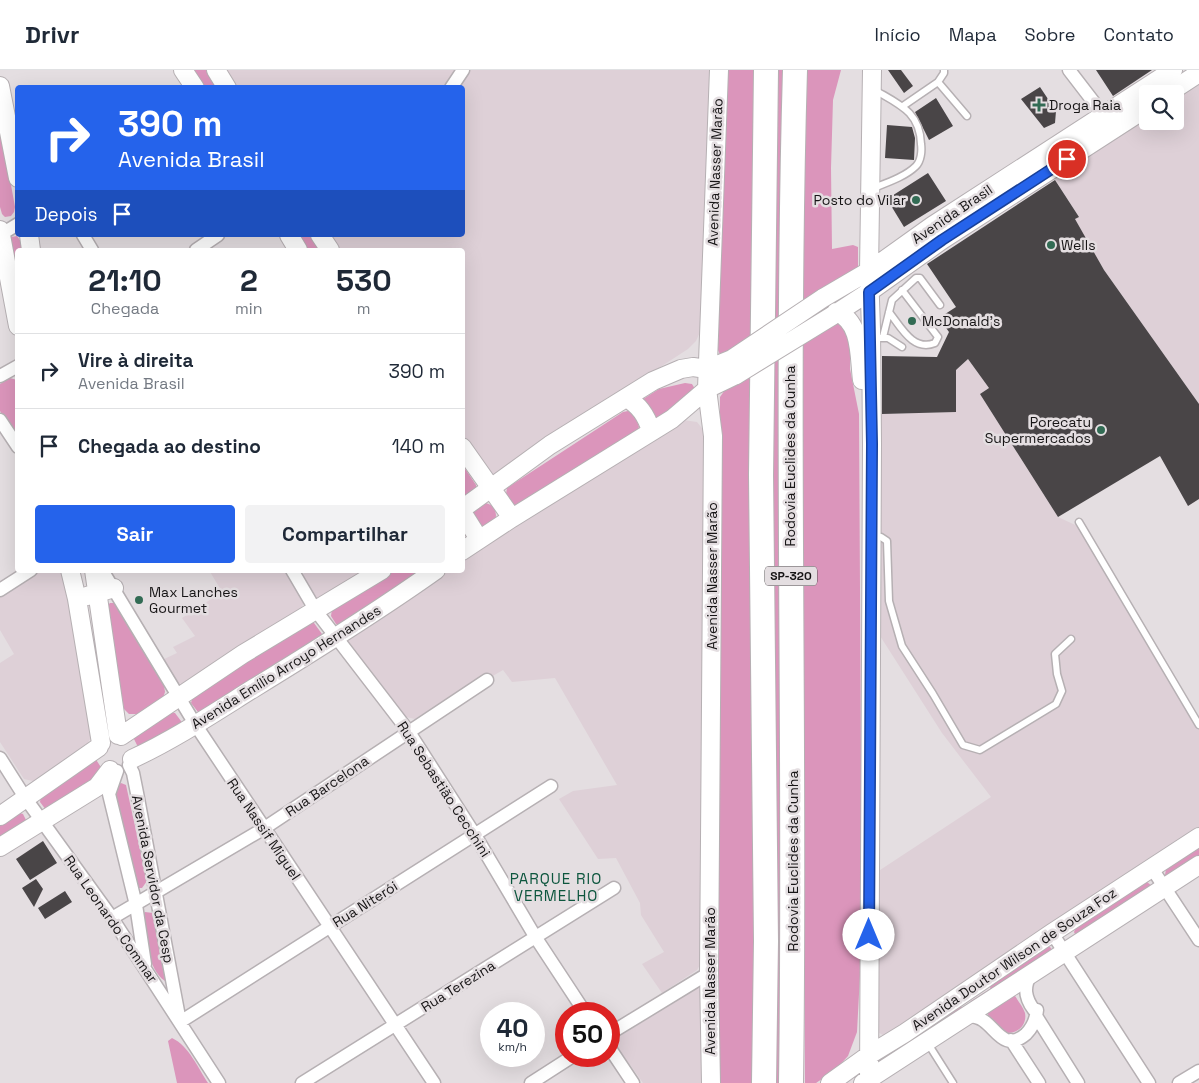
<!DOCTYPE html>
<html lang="pt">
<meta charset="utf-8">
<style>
body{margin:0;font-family:"Space Grotesk",sans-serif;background:#f2f2f3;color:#1f2937;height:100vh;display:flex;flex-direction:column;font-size:19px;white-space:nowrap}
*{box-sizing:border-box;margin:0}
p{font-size:16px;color:#747a83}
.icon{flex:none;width:28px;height:28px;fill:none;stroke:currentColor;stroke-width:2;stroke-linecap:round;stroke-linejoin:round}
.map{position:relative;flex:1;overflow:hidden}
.details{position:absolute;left:15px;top:178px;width:450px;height:325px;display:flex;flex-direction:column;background:#fff;border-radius:5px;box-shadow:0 5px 20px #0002}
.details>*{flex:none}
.top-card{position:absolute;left:15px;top:15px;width:450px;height:152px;border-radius:5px;box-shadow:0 5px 20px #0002;background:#2563eb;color:#fff;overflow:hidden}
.buttons{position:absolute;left:1139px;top:15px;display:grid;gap:10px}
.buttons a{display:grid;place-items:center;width:45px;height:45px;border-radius:5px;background:#fff;box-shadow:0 5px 20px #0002;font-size:25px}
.speed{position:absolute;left:480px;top:932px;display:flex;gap:10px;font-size:25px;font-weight:700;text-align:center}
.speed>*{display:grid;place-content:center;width:65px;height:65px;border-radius:50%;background:#fff;box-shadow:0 5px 20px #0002;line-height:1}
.speed small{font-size:12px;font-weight:400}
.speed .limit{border:8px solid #d22;background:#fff;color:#111}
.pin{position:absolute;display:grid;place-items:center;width:42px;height:42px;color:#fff;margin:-21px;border:2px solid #fff;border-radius:50%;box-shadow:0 1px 5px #0007}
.me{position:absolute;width:55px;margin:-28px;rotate:0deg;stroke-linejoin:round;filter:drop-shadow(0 0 4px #0008)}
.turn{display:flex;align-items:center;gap:18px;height:105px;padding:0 20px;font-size:22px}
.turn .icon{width:65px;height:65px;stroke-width:2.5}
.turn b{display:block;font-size:35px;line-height:42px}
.then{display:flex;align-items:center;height:48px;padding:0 20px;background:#0003;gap:10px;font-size:19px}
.eta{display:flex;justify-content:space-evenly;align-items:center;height:85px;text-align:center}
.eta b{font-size:30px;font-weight:700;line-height:35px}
.primary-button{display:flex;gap:10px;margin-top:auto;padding:10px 20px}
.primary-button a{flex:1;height:58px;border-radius:5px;background:#2563eb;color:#fff;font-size:20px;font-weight:700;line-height:58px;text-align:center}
.primary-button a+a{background:#f2f2f3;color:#1f2937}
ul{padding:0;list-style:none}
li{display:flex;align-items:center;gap:15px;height:75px;padding:0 20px;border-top:1px solid #e0e1e3}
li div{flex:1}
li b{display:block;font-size:19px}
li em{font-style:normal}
header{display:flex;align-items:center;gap:30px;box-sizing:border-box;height:70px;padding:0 25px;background:#fff;border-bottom:1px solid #e0e1e3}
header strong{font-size:24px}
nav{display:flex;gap:28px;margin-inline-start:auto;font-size:18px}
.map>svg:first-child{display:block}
</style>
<header>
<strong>Drivr</strong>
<nav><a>Início</a><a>Mapa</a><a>Sobre</a><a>Contato</a></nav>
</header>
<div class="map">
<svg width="1199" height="1013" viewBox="0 0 1199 1013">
<rect width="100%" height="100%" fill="#e4dee1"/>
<!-- built -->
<path fill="#ded0d7" d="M223,0H456L448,13L442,18L234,17Z
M467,0H711L701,260L696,271L688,279L496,404L489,406L463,370L462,180H339L329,165H462V18L456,17Z
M1199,14V334L1104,200L1075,149L1079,147L1054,108L1147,47L1148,51H1175V29Z
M968,289L989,318L980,324L1058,447L1084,459L1199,655V759L917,947L886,965H883L876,961L874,804L991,727L942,663L875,558V344L956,342V300Z
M683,350L697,352L705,362L704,888L697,900L662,923L642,894L664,882L641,845L640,833L616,788L598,789L559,729L573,721L617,715L555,608L512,612L503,600L491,607L484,605L415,649L406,647L348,574L350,566L398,537L450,500H462L463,491L480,478Z
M40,500H65L92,666L84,679L37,712L24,709L0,672V593L14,584L0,560V527Z
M209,500H285L304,531L301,541L182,614L172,611L160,591L177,583L173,577L195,566L182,548L222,522Z
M309,500H373L322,530L311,526L300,506Z
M697,917L702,920L703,1013H643L616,975L619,967Z"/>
<!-- green -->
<path fill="#db95bb" d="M189,0H212L223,17H200Z
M726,0H758L756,264L721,287L718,280Z
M770,0H785L783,247L767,257Z
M803,0H841L833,30L831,98L832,179L853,175L858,177V198L798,237Z
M0,54L15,137L14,142L11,146L5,147L2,144L0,137Z
M292,165H316L326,180H302Z
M17,166L22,173L23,180H18L17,231L8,170L11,167Z
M837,253L845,258L850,270V299L859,344L862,867L857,962L848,986L835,1000L816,1013H805L801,271Z
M781,284L789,1013H770L765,293Z
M755,300L759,1013H717L716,888L720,327L727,317Z
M10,308L17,310V369L0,341V314Z
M685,313L692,314L695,319L694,324L655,351L640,331L659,319Z
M628,341C635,345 637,350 639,357L636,363L521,437L512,434L506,424L507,418L623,342Z
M462,394L476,415V422L466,428L463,427Z
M472 445a12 12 0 1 1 24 0a12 12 0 1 1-24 0Z
M392,500H428L344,556L336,554L331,546L332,539Z
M110,533H116L119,536L164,615L165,622L163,628L137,644H129L124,639L107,541V536Z
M308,553H314L322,564L320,570L205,641L198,642L191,633L193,626Z
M169,642L175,643L181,651L180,658L138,677L132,665Z
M95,688L104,702L51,740H46L40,732L41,726Z
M121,713L126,715L147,811L142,818H138L115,722L117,715Z
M17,742L23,744L26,750L25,756L0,772V753Z
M1199,778V790L1167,807L1165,805L1166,799Z
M1147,812L1152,816L1076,866L1074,862L1076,857Z
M145,842L153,843L156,847L168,908L165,911C147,899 146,865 142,845Z
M1046,877H1050L1053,881L970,934L971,931L990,919L991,912Z
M1013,922C1016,929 1023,936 1025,943C1028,959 1010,968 998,960C993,957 989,946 986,940Z
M960,935L963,939L928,962L925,958Z
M172,968C189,976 198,998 208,1013H177L168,971Z"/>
<!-- building -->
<path fill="#494547" d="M888,0H901L913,16L904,23Z
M1096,0H1152L1113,26Z
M1040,17L1056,41L1055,53L1044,58L1021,29Z
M936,28L953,56L929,70L915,42Z
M887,55L912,57L915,68L914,90L885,88Z
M928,103L946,131L904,157L887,129Z
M1055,110L1079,147L1075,149L1104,200L1199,334V429L1188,436L1160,386L1058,447L980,324L989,318L968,289L956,300V342L882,344V286L937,287L949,262L939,248L956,237L927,194Z
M43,771L57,793L30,810L16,789Z
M36,809L43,819L34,837L22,818Z
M65,821L72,832L45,849L38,838Z"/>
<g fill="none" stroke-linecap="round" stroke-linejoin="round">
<defs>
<path id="lane" d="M938,12L967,46
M903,36L938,12L944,3V0
M871,119C886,113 905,107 916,96C921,91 922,81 921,74C920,41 898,34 873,19
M889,242C901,257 913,282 935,273L938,267L902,220
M883,267L892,230L916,208H920L940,235
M880,268H888L902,277
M1079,452L1199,655
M872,466L881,467L887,471L889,531L902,576L933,624L963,675L980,680L1056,634L1062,621L1057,604L1055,584L1071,569
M927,972L953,1013"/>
<path id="street" d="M1069,0L1109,52
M451,18L463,0
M0,165L18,154
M83,165L92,180
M196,180L218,165
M0,306L18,296
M0,350L18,377
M102,500L195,654L434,1013
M292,500L316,541L409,662L475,765L536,868L586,944
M0,520L31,500
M0,688L26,729L112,848L219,1013
M129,695L133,703L137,723L180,952L551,716
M117,701L109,724L136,835L145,894
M1151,797L1199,870
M112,848L263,759L487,610
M1052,863L1149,1013
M966,946C973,946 979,947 984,951C997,960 1005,982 1026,964C1033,957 1036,949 1037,940H1034C1025,928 1023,917 1031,904
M1036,946L1078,1013
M609,964L709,903
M1011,970L1039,1013
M609,977L633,1013
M302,1013L614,818
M531,1013L573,986
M1179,1013L1199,1001"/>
<path id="secondary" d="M183,0L195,18
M216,0L227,18
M0,16L18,108
M1167,24L1199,3
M0,160L18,256
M29,165L31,180
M289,165L298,180
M320,165L330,180
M823,228L869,201L932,156L1173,0
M836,242C862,251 859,287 862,310
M832,246L869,222L942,170L1148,37
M626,328C640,335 647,347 651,361
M462,377L512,448
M462,439L550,375L653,311L681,299L693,297L707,299L732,289
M462,442L479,469
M462,481L512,448L672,349L707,319L736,305
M70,500L77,529L101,673
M94,500L118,665
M87,526L114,518
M121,666L243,584L382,500
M132,689C175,669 214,643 254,618C316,580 377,542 436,500
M0,746L99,677
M0,777L97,717L110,700
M711,1013L709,903L713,366L707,319L719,0
M830,1013L869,985L905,963L1052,863L1199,767
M863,1013L1199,795
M869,1013L872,374L871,259L869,201L872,0"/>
<path id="highway" d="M764,1013L766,871L761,405L766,0
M791,1013C796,675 785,338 795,0"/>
</defs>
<!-- lane casing -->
<use href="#lane" stroke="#b6b0b3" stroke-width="9"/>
<!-- street casing -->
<use href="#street" stroke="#b6b0b3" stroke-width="15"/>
<!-- secondary casing -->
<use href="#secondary" stroke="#b6b0b3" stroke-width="20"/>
<!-- highway casing -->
<use href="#highway" stroke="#b6b0b3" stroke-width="26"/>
<!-- lane -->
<use href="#lane" stroke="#fff" stroke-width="6"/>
<!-- street -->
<use href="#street" stroke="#fff" stroke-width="12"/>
<!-- secondary -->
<use href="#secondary" stroke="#fff" stroke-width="18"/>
<!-- highway -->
<use href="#highway" stroke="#fff" stroke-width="24"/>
<defs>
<path id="secondary-bridge" d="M732,289L823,228
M736,305L832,246"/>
</defs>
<!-- secondary-bridge casing -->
<use href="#secondary-bridge" stroke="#b6b0b3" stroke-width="20" stroke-linecap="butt"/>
<!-- secondary-bridge -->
<use href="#secondary-bridge" stroke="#fff" stroke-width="18"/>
</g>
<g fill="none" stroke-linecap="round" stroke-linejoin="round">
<defs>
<path id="route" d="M869,865L872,374L869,222L942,170L1067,89"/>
</defs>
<!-- route casing -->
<use href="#route" stroke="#184099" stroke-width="12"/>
<!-- route -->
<use href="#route" stroke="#2563eb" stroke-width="9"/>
</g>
<!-- markers -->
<g fill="#326b54" stroke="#e4dee1" stroke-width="2">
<path d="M1036.5 27.5h5v5h5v5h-5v5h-5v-5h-5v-5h5z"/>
<circle cx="916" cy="130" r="5"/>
<circle cx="1051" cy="175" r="5"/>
<circle cx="912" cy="251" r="5"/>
<circle cx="1101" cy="360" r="5"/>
<circle cx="139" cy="530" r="5"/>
</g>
<g text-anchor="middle" stroke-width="5" stroke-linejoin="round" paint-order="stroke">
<!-- shield labels -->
<rect fill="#e4dee1" stroke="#545153" stroke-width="1" x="765" y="496.5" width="52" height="19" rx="4"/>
<g font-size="12" font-weight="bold" fill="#171516">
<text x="791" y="510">SP-320</text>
</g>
<!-- poi labels -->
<g font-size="14" fill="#171516" stroke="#e4dee1" text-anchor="start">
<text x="1049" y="40">Droga Raia</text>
<text x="906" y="135" text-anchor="end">Posto do Vilar</text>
<text x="1061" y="180">Wells</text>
<text x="922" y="256">McDonald's</text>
<text x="1091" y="357" text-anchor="end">Porecatu<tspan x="1091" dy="16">Supermercados</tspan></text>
<text x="149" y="527">Max Lanches<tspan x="149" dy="16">Gourmet</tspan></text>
</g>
<!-- street labels -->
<g font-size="14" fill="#171516" stroke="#e4dee1">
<text transform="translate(715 102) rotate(-88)" y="5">Avenida Nasser Marão</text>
<text transform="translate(952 144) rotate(-34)" y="5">Avenida Brasil</text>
<text transform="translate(790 386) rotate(-90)" y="5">Rodovia Euclides da Cunha</text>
<text transform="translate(712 506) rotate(-90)" y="5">Avenida Nasser Marão</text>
<text transform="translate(286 597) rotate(-32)" y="5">Avenida Emílio Arroyo Hernandes</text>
<text transform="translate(327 716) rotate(-34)" y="5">Rua Barcelona</text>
<text transform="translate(444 719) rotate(57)" y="5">Rua Sebastião Cecchini</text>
<text transform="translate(264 759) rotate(56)" y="5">Rua Nassif Miguel</text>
<text transform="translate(793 791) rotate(-90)" y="5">Rodovia Euclides da Cunha</text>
<text transform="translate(153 809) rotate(79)" y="5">Avenida Servidor da Cesp</text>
<text transform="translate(365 834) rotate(-32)" y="5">Rua Niterói</text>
<text transform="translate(111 849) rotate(55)" y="5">Rua Leonardo Commar</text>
<text transform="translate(1014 889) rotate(-34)" y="5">Avenida Doutor Wilson de Souza Foz</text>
<text transform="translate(710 911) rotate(-90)" y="5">Avenida Nasser Marão</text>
<text transform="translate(458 916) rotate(-32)" y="5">Rua Terezina</text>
</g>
<!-- neighbourhood labels -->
<g font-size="15" letter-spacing="1" fill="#0d563e" stroke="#e4dee1">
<text x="556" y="814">PARQUE RIO<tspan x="556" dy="17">VERMELHO</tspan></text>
</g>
</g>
</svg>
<div class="buttons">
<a><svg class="icon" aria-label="search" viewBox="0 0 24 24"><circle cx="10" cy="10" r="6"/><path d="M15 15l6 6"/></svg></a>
</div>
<div class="speed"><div>40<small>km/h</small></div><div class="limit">50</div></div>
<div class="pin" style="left:1067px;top:89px;background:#d93025"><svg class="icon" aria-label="arrive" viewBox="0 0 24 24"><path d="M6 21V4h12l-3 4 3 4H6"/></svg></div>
<svg class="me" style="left:869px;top:865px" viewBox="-20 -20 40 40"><circle r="19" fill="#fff"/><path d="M0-13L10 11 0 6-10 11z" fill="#2563eb"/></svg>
<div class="top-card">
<div class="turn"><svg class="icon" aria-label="right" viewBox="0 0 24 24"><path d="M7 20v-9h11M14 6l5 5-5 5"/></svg><div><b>390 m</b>Avenida Brasil</div></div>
<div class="then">Depois<svg class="icon" aria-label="arrive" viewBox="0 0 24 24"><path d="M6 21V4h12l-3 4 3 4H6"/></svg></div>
</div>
<section class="details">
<div class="eta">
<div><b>21:10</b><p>Chegada</p></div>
<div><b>2</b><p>min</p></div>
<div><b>530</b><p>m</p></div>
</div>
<ul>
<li><svg class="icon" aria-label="right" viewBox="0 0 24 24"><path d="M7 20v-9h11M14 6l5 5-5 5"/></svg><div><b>Vire à direita</b><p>Avenida Brasil</p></div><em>390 m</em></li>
<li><svg class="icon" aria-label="arrive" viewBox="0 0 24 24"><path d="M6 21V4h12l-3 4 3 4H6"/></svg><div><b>Chegada ao destino</b></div><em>140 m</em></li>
</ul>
<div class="primary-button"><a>Sair</a><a>Compartilhar</a></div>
</section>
</div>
